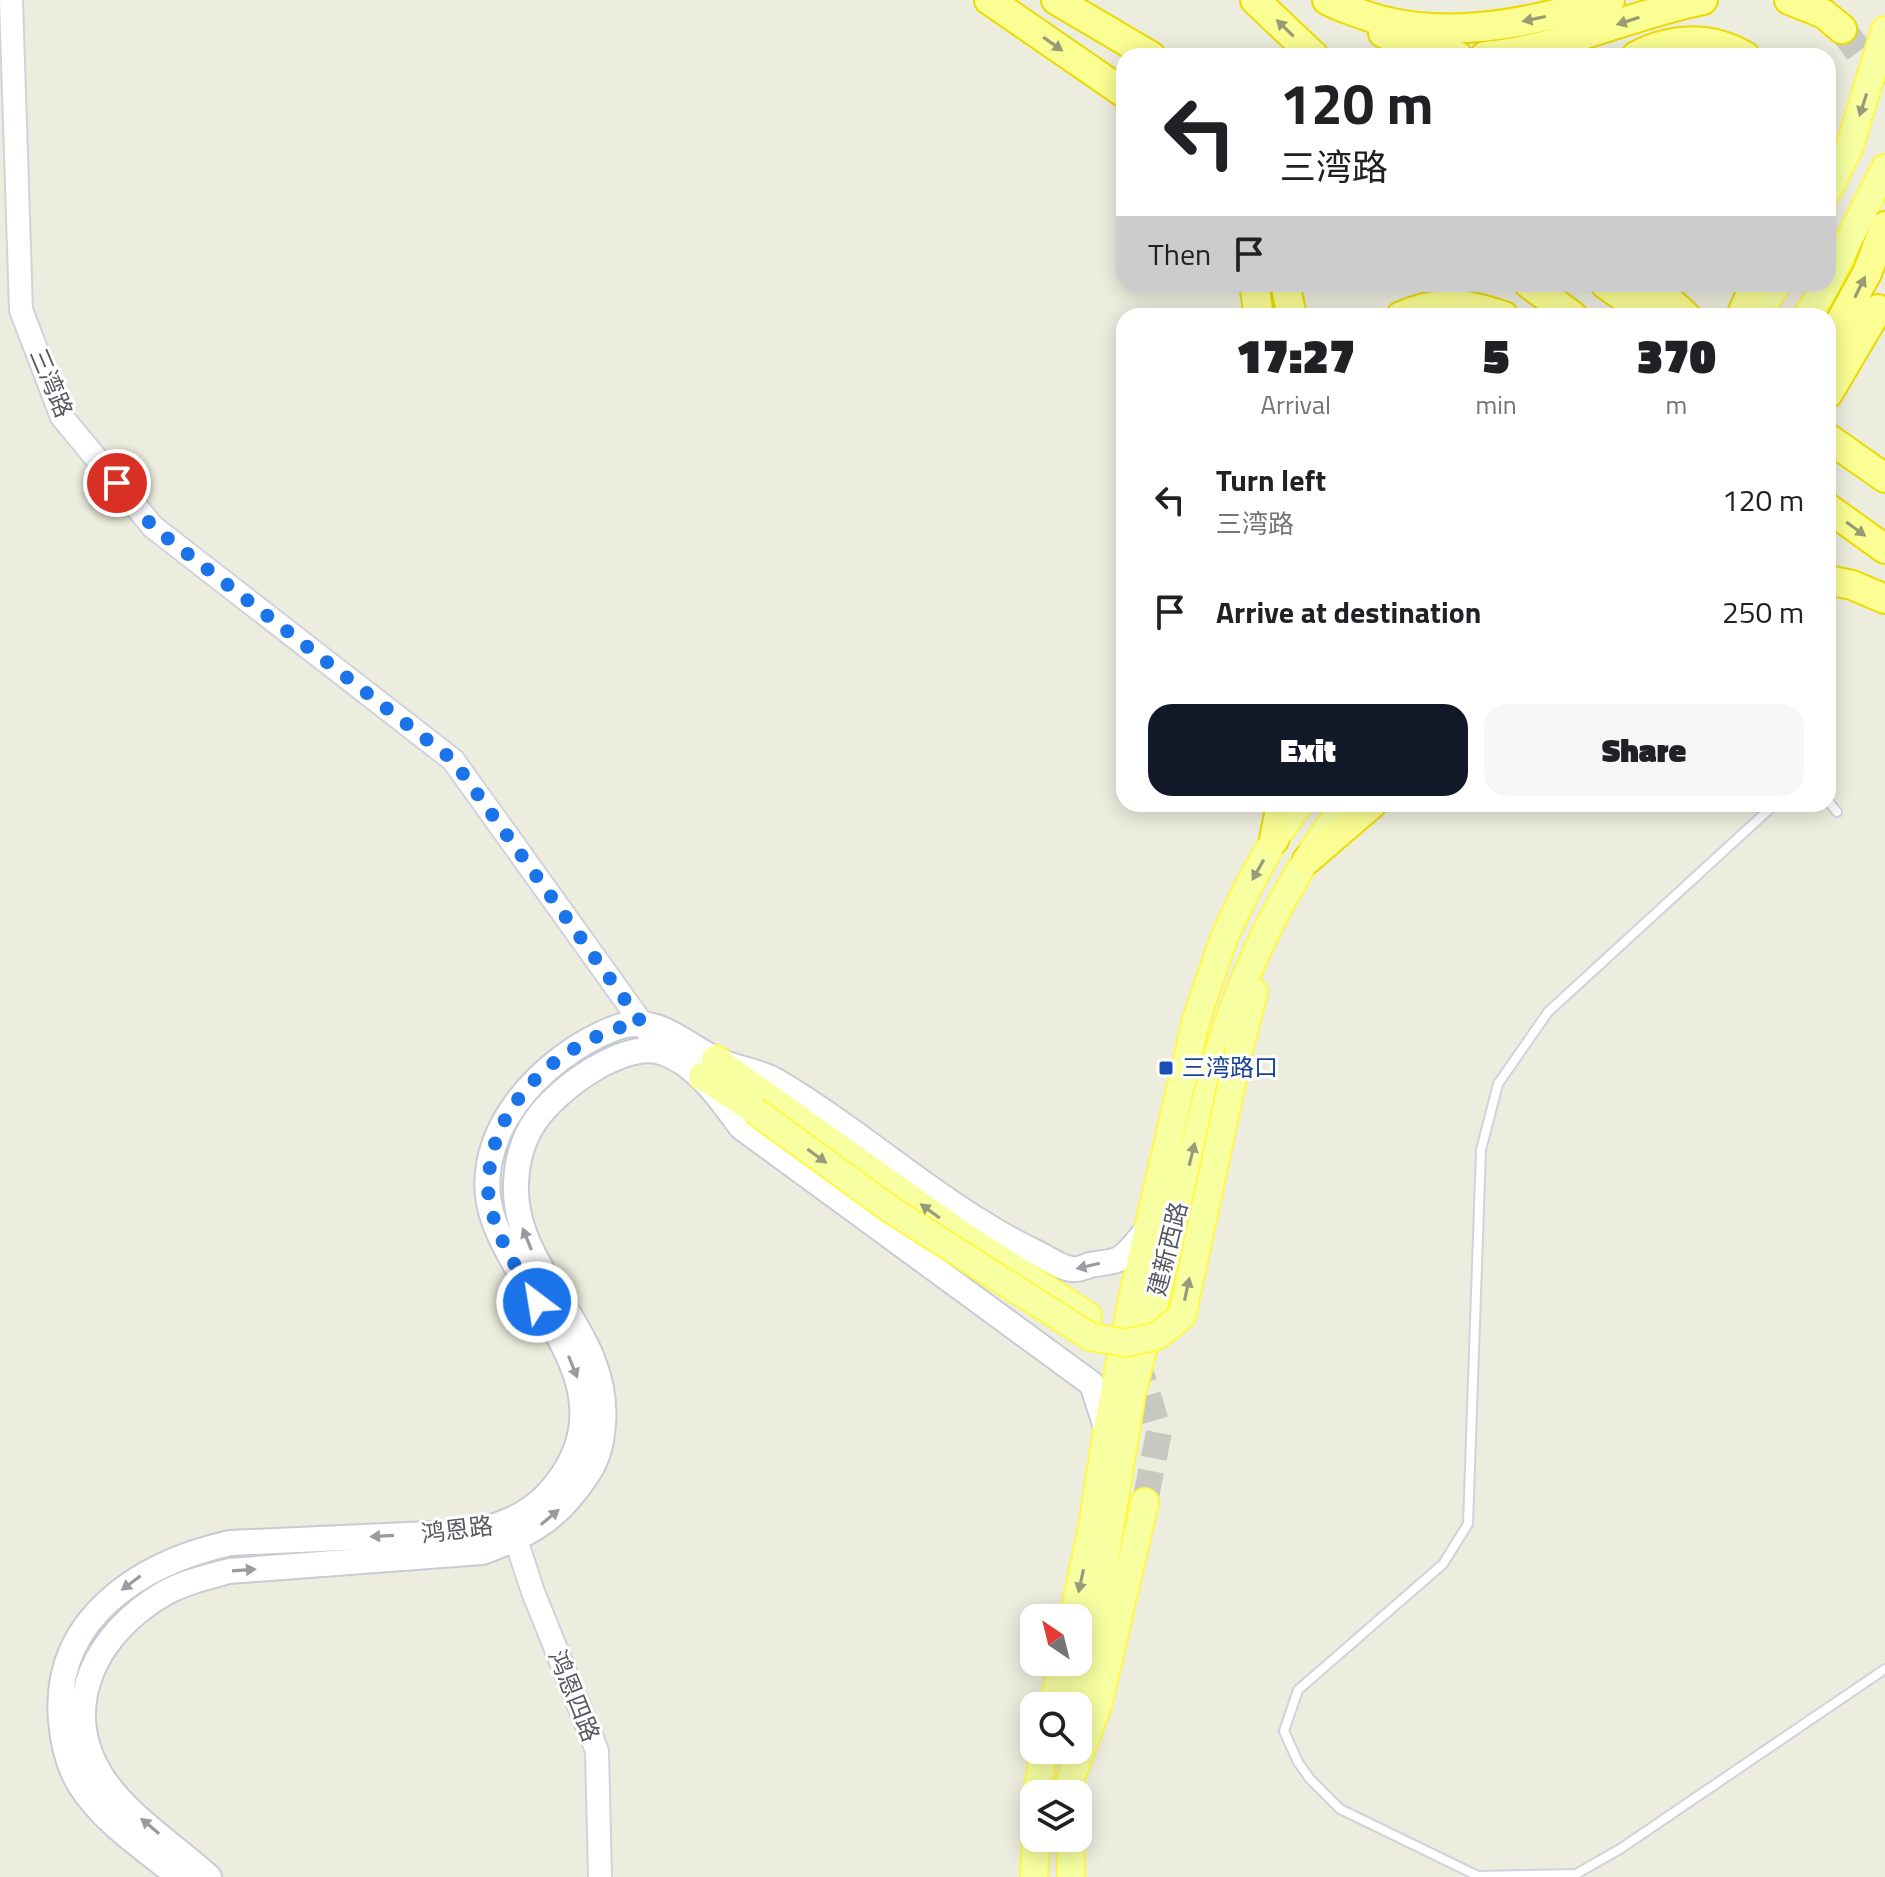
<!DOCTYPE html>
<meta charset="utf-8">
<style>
body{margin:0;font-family:"Titillium Web","Noto Sans SC",sans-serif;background:#f6f6f6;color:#202124;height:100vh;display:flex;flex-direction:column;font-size:30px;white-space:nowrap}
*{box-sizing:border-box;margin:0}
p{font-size:26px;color:#757577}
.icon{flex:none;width:44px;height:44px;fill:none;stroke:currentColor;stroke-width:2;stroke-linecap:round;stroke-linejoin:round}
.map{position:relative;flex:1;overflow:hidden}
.details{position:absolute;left:1116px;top:308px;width:720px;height:504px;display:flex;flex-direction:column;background:#fff;border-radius:24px;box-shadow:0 4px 20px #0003}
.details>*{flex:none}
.guide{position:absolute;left:1116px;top:48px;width:720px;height:244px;border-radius:24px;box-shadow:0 4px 20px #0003;background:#fff;color:#202124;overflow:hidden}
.needle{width:52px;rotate:325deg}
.buttons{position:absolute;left:1020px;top:1604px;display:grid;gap:16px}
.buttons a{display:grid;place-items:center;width:72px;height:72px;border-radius:16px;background:#fff;box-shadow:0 4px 20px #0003;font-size:40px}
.pin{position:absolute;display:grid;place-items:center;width:68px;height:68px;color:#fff;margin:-34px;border:4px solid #fff;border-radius:50%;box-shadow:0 2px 8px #0007}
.me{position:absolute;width:88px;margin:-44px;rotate:329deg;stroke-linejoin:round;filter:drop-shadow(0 0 6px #0008)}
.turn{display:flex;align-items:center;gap:28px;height:168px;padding:0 32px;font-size:36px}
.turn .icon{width:104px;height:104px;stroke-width:2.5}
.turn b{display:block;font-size:56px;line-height:68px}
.then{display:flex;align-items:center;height:76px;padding:0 32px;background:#0003;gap:16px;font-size:30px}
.eta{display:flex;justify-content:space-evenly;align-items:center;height:136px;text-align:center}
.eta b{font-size:48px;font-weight:800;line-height:56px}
.primary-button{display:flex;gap:16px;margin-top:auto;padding:16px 32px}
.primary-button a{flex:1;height:92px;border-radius:24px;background:#111827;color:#fff;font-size:32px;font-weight:800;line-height:92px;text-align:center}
.primary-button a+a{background:#f6f6f6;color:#202124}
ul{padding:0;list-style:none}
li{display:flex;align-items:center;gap:24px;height:112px;padding:0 32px}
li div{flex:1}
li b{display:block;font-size:30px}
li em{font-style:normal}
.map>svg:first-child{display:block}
</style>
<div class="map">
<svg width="1885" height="1877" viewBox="0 0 1885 1877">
<rect width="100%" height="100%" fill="#ecedde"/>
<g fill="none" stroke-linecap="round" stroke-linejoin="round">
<!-- primary-tunnel -->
<path stroke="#c7c8bf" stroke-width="26" stroke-dasharray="26 13" stroke-linecap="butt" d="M1128,1363L1143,1379L1159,1432L1145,1502"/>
<!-- trunk-tunnel -->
<path stroke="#c7c8bf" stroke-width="28" stroke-dasharray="28 14" stroke-linecap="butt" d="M1842,29L1885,86"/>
<defs>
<path id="service" d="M1828,801L1837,812
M1775,804L1548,1012L1498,1084L1481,1150L1468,1524L1443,1564L1298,1690L1284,1731L1298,1762L1310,1779L1340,1809L1478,1876L1576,1874L1620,1849L1885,1669"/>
<path id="tertiary" d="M11,0L21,310L62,417L153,527L453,760L651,1036
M507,1524L516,1540L533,1592L597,1751L600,1877"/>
<path id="secondary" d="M179,1877C145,1849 104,1823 80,1785C68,1766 63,1744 61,1721C52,1618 141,1563 230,1543L474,1532C513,1522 539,1510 562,1476C625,1385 526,1305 495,1224C462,1139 542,1056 615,1028C655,1013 680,1041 713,1058C733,1069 759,1070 778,1082C867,1135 944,1209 1037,1253C1047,1258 1061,1268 1072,1269C1077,1270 1085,1267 1090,1265C1099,1263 1113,1263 1121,1258C1132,1250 1142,1235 1151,1225
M209,1877C174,1845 128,1817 102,1777C57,1705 98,1631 165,1593C185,1582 207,1577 229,1571L482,1552C530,1535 559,1518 587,1475C597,1461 602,1441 603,1424C611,1328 512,1273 516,1183C517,1162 523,1138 536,1120C556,1090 625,1038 664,1053C699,1066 720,1099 741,1127L1092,1384L1107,1430"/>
<path id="primary" d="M1828,191L1849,148L1885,30
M1828,281L1885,168
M1757,316L1777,284
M1807,316L1827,284
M1239,1050L1254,992
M715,1059L964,1236L1088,1316
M702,1076L754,1110
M1073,1618L1092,1528L1107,1430L1133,1295L1196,1020L1224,938L1246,891L1274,840L1299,804
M1053,1706L1063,1662
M1078,1724L1132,1393L1216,1060C1244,969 1287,879 1346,804
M1068,1786L1098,1705L1145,1502
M1037,1794L1044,1750
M1070,1838L1071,1877
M1034,1877L1036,1838"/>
<path id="trunk" d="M989,0L1124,93
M1056,0L1151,56
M1255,0L1314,56
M1327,0C1337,6 1350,10 1361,14C1443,44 1529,22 1610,0
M1789,0L1824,14L1842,29
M1383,33L1427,51L1458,56
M1485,56C1563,49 1628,15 1703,0
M1636,56C1671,37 1710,36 1745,56
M1254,284L1259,316
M1285,284L1292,316
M1529,284L1573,316
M1605,284L1650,316
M1651,284L1686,316
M1401,316C1440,299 1465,303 1504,316
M1741,316L1755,284
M1828,344L1867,273L1885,226
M1828,394L1878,309
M1828,438L1885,478
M1828,508L1885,549
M1828,580L1852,585L1885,599
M1274,840L1281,804
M1307,860L1372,804"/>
</defs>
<!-- service casing -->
<use href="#service" stroke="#d1d2da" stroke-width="12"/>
<!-- tertiary casing -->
<use href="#tertiary" stroke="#d1d2da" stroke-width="26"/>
<!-- secondary casing -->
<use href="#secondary" stroke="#c9cbd4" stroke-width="28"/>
<!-- primary casing -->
<use href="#primary" stroke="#fff945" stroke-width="30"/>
<!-- trunk casing -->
<use href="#trunk" stroke="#ebdb00" stroke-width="32"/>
<!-- service -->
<use href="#service" stroke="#fff" stroke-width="8"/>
<!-- tertiary -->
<use href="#tertiary" stroke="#fff" stroke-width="22"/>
<!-- secondary -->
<use href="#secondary" stroke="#fff" stroke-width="24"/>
<!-- primary -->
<use href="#primary" stroke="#f7ffa1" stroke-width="26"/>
<!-- trunk -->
<use href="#trunk" stroke="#fbfe92" stroke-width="28"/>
<defs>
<path id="primary-bridge" d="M754,1110L887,1207L1091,1337L1126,1343L1157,1336L1182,1316L1239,1050"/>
</defs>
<!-- primary-bridge casing -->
<use href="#primary-bridge" stroke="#fff945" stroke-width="30" stroke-linecap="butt"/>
<!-- primary-bridge -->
<use href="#primary-bridge" stroke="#f7ffa1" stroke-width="26"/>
</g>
<!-- one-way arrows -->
<defs><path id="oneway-solid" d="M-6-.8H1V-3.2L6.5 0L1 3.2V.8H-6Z" transform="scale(2)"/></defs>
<g fill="#999b75">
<use href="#oneway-solid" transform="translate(1534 19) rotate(168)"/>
<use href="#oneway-solid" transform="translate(1628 21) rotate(162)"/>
<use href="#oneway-solid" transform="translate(1285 28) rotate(-136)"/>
<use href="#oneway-solid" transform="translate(1053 44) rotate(35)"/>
<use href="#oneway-solid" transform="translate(1860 287) rotate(-64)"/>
<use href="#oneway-solid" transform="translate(1856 529) rotate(36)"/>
</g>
<g fill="#979b7b">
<use href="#oneway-solid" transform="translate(1863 105) rotate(108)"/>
<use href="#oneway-solid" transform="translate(1258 870) rotate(119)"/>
<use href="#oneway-solid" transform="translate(1192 1154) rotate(-76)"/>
<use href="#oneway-solid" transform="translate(817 1156) rotate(36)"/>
<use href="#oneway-solid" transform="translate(930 1211) rotate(-144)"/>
<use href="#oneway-solid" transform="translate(1187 1289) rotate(-78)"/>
<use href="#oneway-solid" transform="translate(1081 1581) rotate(102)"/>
</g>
<g fill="#9a9ba0">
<use href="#oneway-solid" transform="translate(527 1239) rotate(-112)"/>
<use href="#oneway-solid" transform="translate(1088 1266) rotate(167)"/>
<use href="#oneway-solid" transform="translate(573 1367) rotate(68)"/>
<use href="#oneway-solid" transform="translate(550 1517) rotate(-40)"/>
<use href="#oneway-solid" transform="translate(382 1536) rotate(177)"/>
<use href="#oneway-solid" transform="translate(244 1570) rotate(-4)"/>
<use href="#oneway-solid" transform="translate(131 1583) rotate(143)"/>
<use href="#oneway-solid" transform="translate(150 1826) rotate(-140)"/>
</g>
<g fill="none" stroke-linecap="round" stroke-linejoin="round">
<!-- route -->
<path stroke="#1a73e8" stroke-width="14" stroke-dasharray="0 25.2" d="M117,483L153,527L453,760L641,1022C572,1036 500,1092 490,1166C489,1174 487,1183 488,1190C492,1232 516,1267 537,1302"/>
</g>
<!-- markers -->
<rect fill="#1a4fb4" stroke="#fff" stroke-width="3" x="1158" y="1060" width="16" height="16" rx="4"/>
<g text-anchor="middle" stroke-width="6" stroke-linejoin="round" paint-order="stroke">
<!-- street labels -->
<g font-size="24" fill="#575961" stroke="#fff">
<text transform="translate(51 383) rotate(67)" y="8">三湾路</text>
<text transform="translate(1168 1249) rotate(-76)" y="8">建新西路</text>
<text transform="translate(457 1530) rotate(-7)" y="8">鸿恩路</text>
<text transform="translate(574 1696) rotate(68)" y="8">鸿恩四路</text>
</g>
<!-- transit labels -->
<g font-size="24" fill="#164399" stroke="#fff" text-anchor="start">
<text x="1182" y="1076">三湾路口</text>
</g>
</g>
</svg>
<div class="buttons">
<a><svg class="needle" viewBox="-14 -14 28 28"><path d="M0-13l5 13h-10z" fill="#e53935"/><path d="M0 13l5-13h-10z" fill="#757577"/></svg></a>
<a><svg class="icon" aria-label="search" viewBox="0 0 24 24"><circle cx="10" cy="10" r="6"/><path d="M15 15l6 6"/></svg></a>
<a><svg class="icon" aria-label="layers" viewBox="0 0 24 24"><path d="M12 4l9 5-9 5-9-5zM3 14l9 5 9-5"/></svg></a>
</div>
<div class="pin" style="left:117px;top:483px;background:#d93025"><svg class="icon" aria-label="arrive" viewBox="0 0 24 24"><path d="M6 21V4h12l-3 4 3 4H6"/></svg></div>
<svg class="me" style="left:537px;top:1302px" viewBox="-20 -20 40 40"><circle r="17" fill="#1a73e8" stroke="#fff" stroke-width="3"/><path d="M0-11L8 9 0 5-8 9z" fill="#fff"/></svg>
<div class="guide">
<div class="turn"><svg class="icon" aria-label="left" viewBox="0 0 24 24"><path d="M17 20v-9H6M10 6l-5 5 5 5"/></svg><div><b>120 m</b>三湾路</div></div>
<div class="then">Then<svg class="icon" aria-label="arrive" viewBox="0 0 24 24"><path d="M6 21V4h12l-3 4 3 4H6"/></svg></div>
</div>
<section class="details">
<div class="eta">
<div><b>17:27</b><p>Arrival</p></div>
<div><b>5</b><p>min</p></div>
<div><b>370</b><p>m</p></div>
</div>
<ul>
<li><svg class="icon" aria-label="left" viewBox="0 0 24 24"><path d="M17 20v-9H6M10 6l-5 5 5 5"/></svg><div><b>Turn left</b><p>三湾路</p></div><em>120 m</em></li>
<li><svg class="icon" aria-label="arrive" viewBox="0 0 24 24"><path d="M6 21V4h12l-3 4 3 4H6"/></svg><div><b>Arrive at destination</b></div><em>250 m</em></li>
</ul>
<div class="primary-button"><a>Exit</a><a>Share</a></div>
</section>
</div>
